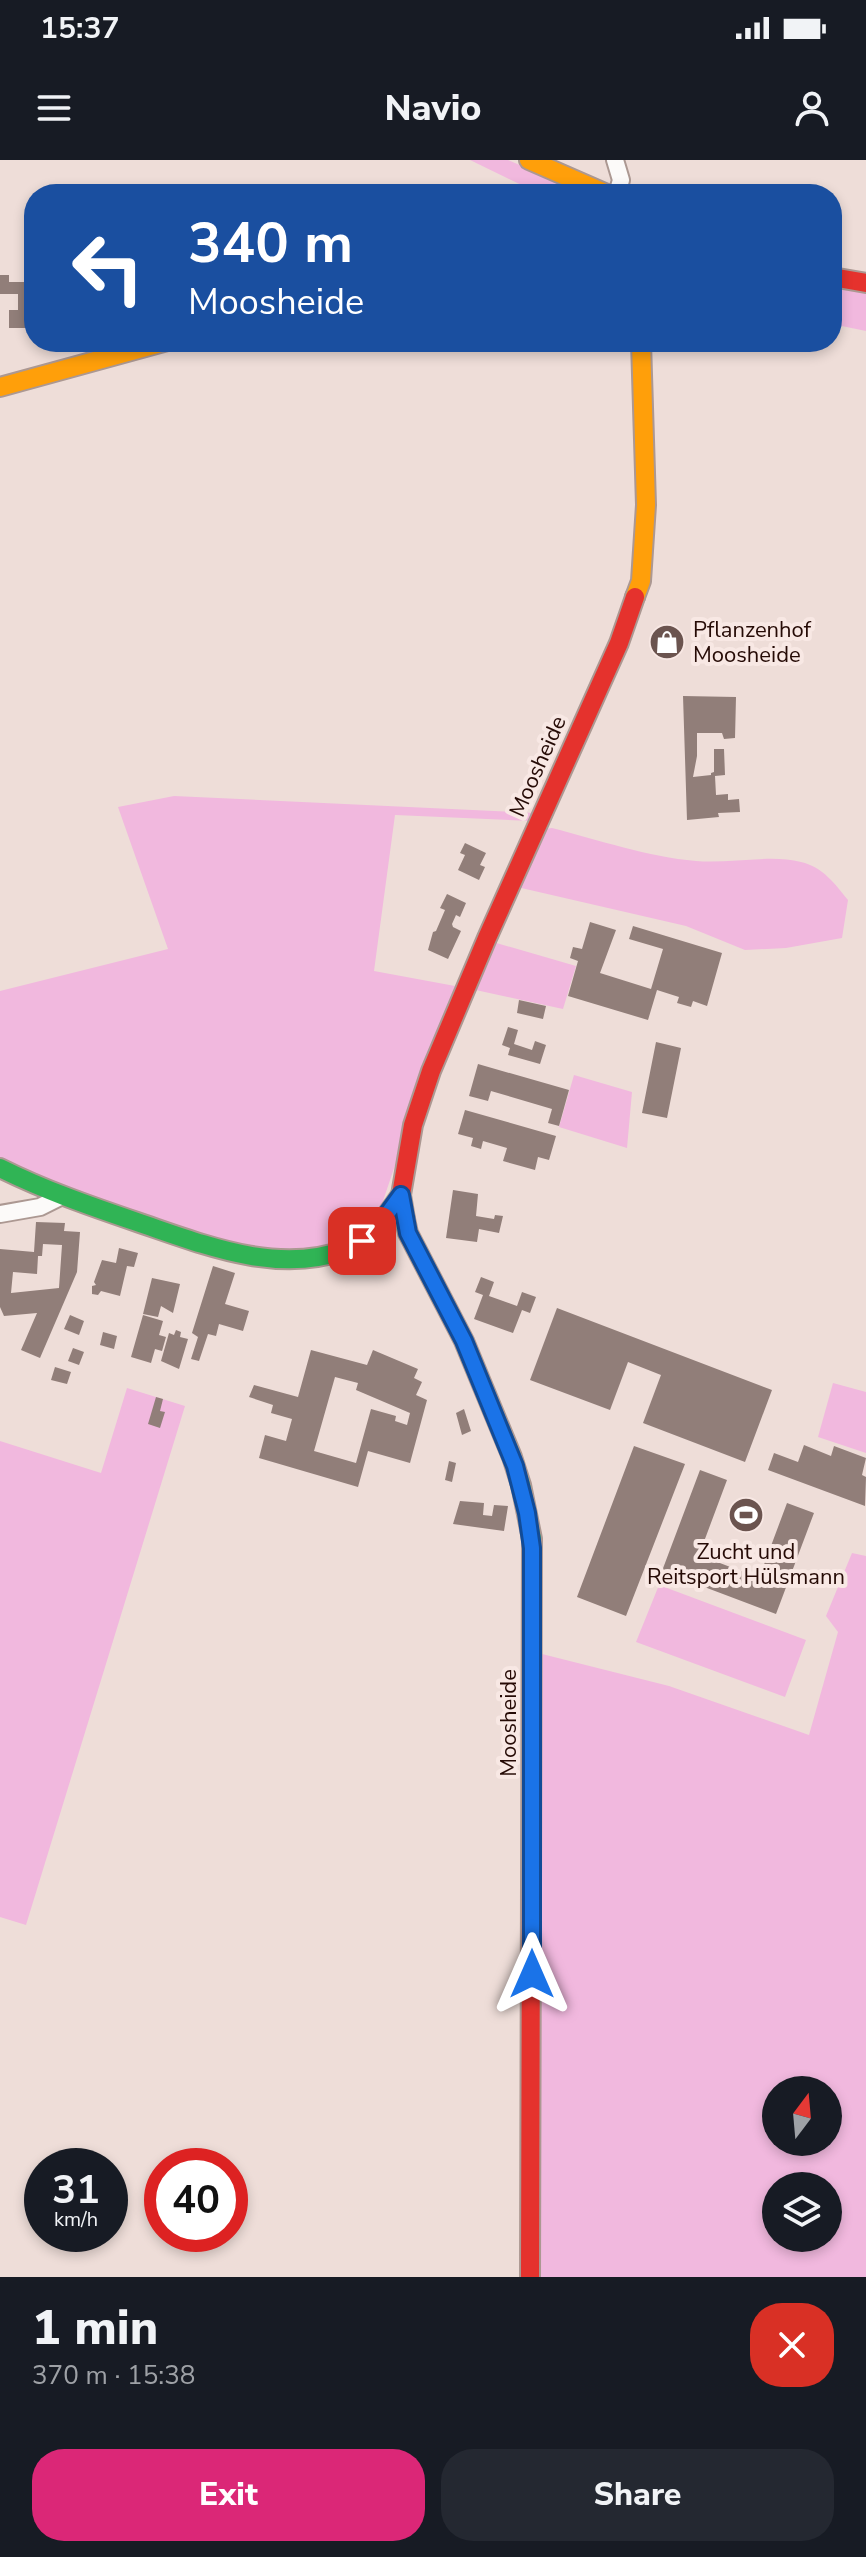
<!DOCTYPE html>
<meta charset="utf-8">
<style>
body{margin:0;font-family:"Nunito Sans",sans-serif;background:#242831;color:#f1f3f6;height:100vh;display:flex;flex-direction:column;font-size:30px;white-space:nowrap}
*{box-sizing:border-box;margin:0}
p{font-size:26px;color:#9ea1a6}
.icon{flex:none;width:44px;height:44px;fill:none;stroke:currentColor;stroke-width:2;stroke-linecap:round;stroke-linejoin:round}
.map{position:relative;height:2117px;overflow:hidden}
.details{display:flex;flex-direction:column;background:#171b24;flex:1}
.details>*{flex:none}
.banner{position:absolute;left:24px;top:24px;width:818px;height:168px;border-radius:32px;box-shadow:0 4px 12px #0003;background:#1a4fa0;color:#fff;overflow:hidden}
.needle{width:52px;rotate:16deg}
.controls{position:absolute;left:762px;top:1916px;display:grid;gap:16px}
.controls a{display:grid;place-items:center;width:80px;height:80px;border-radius:50%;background:#171b24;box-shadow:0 4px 12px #0003;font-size:40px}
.speed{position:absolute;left:24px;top:1988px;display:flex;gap:16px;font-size:40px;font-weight:700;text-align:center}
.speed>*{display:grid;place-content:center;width:104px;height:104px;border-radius:50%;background:#171b24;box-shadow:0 4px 12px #0003;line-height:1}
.speed small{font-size:20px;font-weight:400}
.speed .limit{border:12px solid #d22;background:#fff;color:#111}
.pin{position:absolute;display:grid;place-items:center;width:68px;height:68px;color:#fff;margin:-34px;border-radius:16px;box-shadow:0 4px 12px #0006}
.me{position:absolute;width:88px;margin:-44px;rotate:0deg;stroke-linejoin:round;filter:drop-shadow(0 0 6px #0008)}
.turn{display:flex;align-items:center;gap:28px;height:168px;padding:0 32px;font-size:36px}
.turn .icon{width:104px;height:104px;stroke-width:2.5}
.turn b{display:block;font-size:56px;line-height:68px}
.round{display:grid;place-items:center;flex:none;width:84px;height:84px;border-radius:32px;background:#242831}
.overview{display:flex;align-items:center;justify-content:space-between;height:136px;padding:0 32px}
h1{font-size:48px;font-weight:800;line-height:60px}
.primary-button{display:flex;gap:16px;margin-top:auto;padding:16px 32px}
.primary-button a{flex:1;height:92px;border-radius:32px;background:#db2777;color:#fff;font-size:32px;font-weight:800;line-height:92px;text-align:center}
.primary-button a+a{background:#242831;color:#f1f3f6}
.status{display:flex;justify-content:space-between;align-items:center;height:56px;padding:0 40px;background:#171b24;direction:ltr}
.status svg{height:22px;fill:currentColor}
header{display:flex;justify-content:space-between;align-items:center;height:104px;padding:0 32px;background:#171b24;font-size:36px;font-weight:800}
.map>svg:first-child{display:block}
</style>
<div class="status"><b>15:37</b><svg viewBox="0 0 49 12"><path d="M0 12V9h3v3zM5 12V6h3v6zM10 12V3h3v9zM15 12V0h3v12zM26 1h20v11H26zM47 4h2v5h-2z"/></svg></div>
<header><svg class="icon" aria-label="menu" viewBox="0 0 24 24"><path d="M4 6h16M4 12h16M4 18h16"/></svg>Navio<svg class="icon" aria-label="person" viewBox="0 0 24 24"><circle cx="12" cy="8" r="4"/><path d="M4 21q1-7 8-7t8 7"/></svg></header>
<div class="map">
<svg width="866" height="2117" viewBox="0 0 866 2117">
<rect width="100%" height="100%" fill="#eeddd8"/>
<!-- green -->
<path fill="#f1b8de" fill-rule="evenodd" d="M470,0H508L587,34H557L537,25L538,33Z
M832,125L866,133V171L832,164Z
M174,636L534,653L530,661L395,655L374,811L455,826L382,1044C371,1060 361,1073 343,1081C268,1118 76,1031 0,1000V831L168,789L118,647Z
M552,668C599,680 648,697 696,701C729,704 771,694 801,702C823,707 835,724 848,740L842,778L786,788L745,790L686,766L517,727L544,669Z
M493,782L576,806L563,849L471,829Z
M574,915L632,932L627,988L559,967Z
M833,1223L866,1232V1293L818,1277Z
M127,1228L185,1246L26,1765L0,1757V1281L101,1313Z
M852,1393L866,1396V2117H535L538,1493L669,1526L809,1575L838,1472L826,1456ZM776,1930H828V1982H776ZM776,2026H828V2078H776Z
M659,1425L806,1480L785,1537L636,1482Z"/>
<!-- building -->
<path fill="#917e79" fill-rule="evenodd" d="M0,115H9V122H34L31,168H9V150H18V134H0Z
M683,536L736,537L735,578L724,579L722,573H697V596L693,617L711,615V613L714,612V589H724L725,615L715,616L716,635L728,634V640L739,639L740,652L718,653L719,657L687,660Z
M465,683L486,693L480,705L485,707L479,720L458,710L465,695L460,693Z
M447,734L466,743L460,757L456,755L452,764L453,767L461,771L448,799L428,790L433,772L436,771L445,750L440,748Z
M590,762L616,770L600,813L651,829L663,789L629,779L633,766L722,793L707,846L693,841L691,847L677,843L679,837L657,830L648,860L568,836L578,801L570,798L573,787L582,789Z
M519,840L546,846L543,859L517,853Z
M508,867L518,870L514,884L532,890L535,881L546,885L540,904L508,895L510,888L502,885Z
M656,882L681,888L667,958L642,953Z
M478,904L569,930L559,966L548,963L552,949L491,931L488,941L469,936Z
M465,950L556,976L549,1000L538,997L535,1010L503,1001L507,988L483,981L481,989L471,986L473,978L458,974Z
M453,1030L478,1034L476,1056L494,1059L495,1055L503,1056L499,1073L479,1069L477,1082L446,1078Z
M36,1062L65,1063L64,1071L80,1072L77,1112L40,1198L21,1190L37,1153L4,1156L0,1147V1089L34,1092ZM43,1084L62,1085L59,1128L11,1133L13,1112L37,1114L38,1096H42Z
M119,1088L138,1093L134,1107L127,1106L120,1136L101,1131L98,1135L92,1134V1126L96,1125L94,1122L102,1100L116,1103Z
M213,1106L235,1113L225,1144L249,1151L243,1171L219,1164L216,1176L208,1174L199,1201L191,1199L198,1177L192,1173Z
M481,1117L494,1122L489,1136L517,1146L522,1132L536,1137L530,1153L522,1150L513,1173L474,1159L483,1135L475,1132Z
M152,1118L180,1124L173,1153L161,1146L158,1157L143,1154Z
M557,1148L772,1230L745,1302L643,1263L661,1215L628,1202L610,1250L530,1220Z
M70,1155L84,1161L79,1175L64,1169Z
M143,1155L163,1161L159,1175L166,1177L162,1191L155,1189L151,1203L131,1197Z
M176,1170L181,1172L180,1177L188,1179L179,1209L161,1201L169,1173L174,1175Z
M103,1172L117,1176L114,1189L100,1185Z
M73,1188L84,1192L79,1205L68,1201Z
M311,1190L367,1205L373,1190L418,1209L414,1218L422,1222L416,1235L427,1240L410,1303L368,1291L358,1327L259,1298L265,1275L286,1281L292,1259L271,1253L273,1245L249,1237L254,1225L298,1237ZM335,1217L358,1223L356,1230L410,1253L407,1265L395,1261L396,1256L371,1249L356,1303L314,1291Z
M55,1207L71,1212L67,1224L51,1220Z
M156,1237L163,1239L160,1251L165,1252L160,1268L148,1264Z
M464,1249L471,1271L462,1275L456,1253Z
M804,1285L831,1296L834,1286L866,1298L862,1315L866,1317L865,1346L768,1310L774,1293L798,1302Z
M634,1286L685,1304L626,1456L577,1437Z
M449,1301L456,1303L452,1322L445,1320Z
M700,1310L727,1320L699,1395L759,1418L787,1343L814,1353L776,1454L662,1411Z
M460,1341L484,1343L483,1355L492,1356L494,1345L508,1346L504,1371L453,1364Z"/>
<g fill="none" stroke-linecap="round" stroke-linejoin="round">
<defs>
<path id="street" d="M615,0L621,20L617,34
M0,1054L40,1047L62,1036"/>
<path id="fast" d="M0,1008C44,1030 90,1046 137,1062C202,1084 276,1115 345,1090C371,1081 386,1056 401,1035
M405,1059L408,1073L464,1181L512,1297L521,1325L532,1379L531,1726"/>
<path id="slow" d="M529,0L607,34
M0,227L164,182
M635,437L641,421L646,345L641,182"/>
<path id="jam" d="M832,117L866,123
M405,1059L401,1035L413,965L431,911L487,778L619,483L635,437
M530,2117L531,1726"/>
</defs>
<!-- street casing -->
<use href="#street" stroke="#ac9892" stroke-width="20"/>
<!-- fast casing -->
<use href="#fast" stroke="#ac9892" stroke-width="22"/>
<!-- slow casing -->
<use href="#slow" stroke="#ac9892" stroke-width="22"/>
<!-- jam casing -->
<use href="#jam" stroke="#ac9892" stroke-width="22"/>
<!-- street -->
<use href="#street" stroke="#fcfaf9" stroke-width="16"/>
<!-- fast -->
<use href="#fast" stroke="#30b455" stroke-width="18"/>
<!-- slow -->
<use href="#slow" stroke="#ff9f0a" stroke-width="18"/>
<!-- jam -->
<use href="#jam" stroke="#e5322d" stroke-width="18"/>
</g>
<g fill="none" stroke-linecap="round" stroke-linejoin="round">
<defs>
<path id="route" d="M362,1081L377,1068L401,1035L408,1073L464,1181L515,1306L527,1353L532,1388V1814"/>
</defs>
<!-- route casing -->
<use href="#route" stroke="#114b97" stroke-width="20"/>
<!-- route -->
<use href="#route" stroke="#1a73e8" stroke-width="14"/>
</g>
<!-- icons -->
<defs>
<symbol id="shop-disc" viewBox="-11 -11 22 22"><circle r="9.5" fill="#6b544f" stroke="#f8e8e4"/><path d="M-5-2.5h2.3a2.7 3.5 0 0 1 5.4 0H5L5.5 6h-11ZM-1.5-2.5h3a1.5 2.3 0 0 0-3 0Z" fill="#fff"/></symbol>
<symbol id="stadium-disc" viewBox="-11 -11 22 22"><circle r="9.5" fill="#6b544f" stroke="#f8e8e4"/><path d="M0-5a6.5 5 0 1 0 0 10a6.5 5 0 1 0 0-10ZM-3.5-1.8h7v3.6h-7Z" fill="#fff"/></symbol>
</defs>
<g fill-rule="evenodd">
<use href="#shop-disc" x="647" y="462" width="40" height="40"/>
<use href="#stadium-disc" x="726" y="1335" width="40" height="40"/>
</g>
<g text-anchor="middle" stroke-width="8" stroke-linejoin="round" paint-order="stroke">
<!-- poi labels -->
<g font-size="22" fill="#250a05" stroke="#f8e8e4" text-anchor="start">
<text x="693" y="477">Pflanzenhof<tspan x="693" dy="25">Moosheide</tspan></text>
<text x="746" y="1399" text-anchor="middle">Zucht und<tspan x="746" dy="25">Reitsport Hülsmann</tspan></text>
</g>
<!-- street labels -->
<g font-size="22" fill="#250a05" stroke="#f8e8e4">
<text transform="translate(537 606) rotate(-66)" y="8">Moosheide</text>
<text transform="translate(508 1563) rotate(-90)" y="8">Moosheide</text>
</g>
</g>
</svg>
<div class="controls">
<a><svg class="needle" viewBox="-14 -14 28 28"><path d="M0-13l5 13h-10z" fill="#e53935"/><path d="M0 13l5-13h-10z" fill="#9ea1a6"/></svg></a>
<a><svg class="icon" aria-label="layers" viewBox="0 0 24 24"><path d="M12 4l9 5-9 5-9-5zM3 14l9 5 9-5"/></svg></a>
</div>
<div class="speed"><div>31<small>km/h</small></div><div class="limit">40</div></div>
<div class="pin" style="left:362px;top:1081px;background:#d93025"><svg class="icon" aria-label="arrive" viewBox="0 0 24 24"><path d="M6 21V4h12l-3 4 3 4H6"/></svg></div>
<svg class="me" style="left:532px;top:1814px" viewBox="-20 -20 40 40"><path d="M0-17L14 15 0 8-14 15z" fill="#1a73e8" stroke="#fff" stroke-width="4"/></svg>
<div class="banner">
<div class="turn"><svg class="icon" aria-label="left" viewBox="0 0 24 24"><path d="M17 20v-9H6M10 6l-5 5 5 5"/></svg><div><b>340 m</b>Moosheide</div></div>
</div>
</div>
<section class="details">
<div class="overview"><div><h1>1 min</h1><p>370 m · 15:38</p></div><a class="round" style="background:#d93025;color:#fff"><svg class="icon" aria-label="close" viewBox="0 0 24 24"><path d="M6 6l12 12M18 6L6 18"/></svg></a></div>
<div class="primary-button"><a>Exit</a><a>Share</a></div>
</section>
